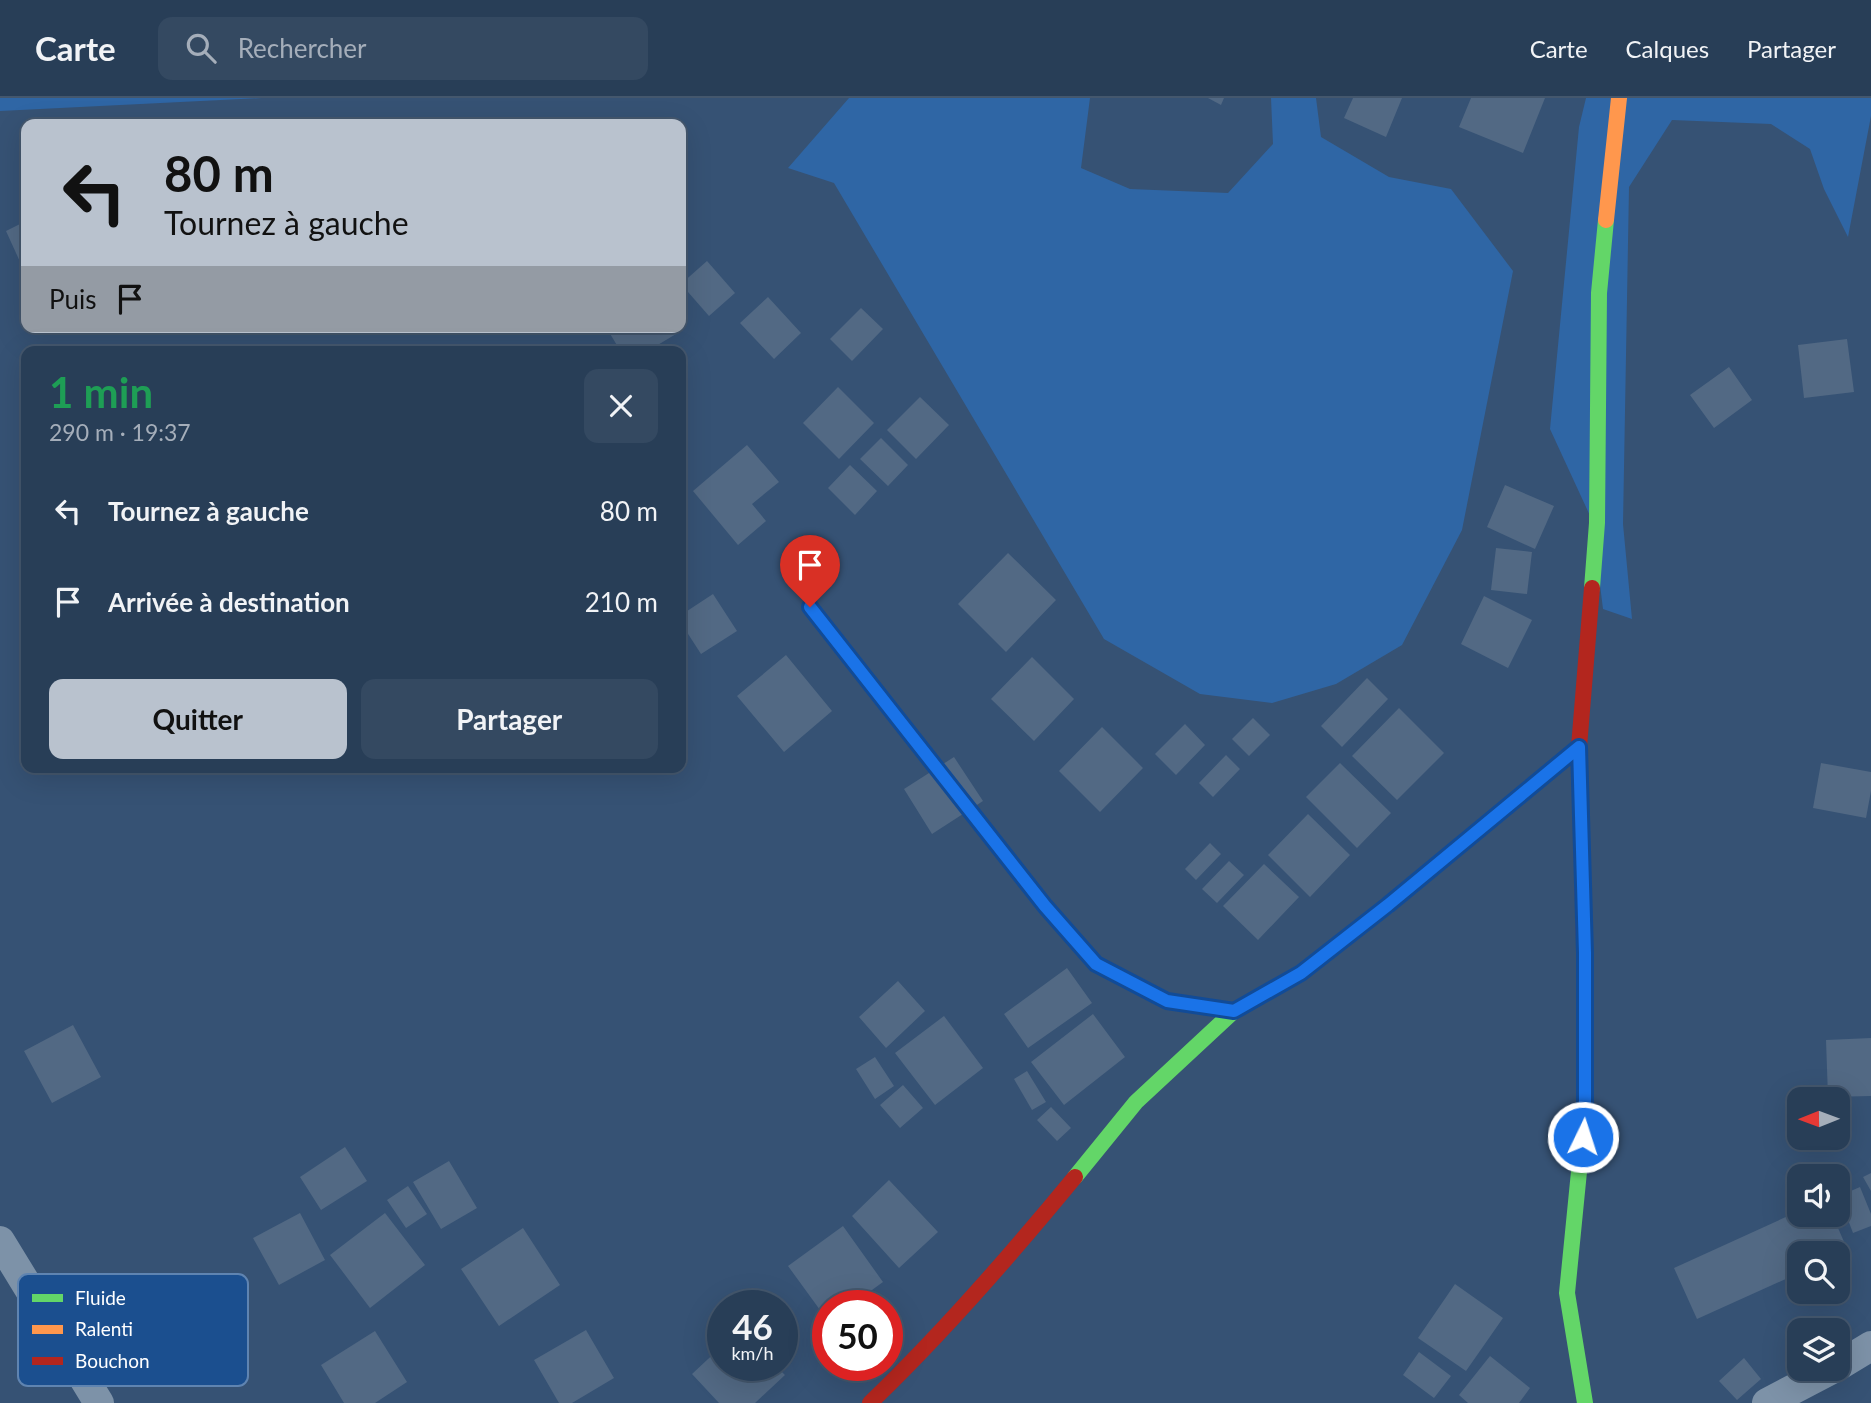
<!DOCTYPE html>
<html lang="fr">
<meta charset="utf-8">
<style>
body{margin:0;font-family:Lato,sans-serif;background:#344961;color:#f1f3f6;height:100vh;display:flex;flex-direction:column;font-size:26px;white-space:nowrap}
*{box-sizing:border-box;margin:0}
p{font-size:23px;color:#a5aeba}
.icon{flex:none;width:38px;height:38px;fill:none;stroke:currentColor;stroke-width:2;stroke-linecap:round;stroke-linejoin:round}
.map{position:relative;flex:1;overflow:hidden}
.side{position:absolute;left:21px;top:248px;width:665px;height:427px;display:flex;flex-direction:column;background:#283e57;border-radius:14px;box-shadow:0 7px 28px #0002,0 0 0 2px #44576d}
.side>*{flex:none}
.top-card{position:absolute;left:21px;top:21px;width:665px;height:214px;border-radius:14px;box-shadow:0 7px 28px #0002,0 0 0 2px #44576d;background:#b9c2ce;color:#111;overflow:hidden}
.needle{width:46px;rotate:269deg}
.fabs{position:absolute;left:1787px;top:989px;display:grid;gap:14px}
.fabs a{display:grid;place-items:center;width:63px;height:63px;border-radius:14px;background:#283e57;box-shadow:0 7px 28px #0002,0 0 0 2px #44576d;font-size:35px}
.speed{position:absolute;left:707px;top:1192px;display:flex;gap:14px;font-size:35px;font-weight:700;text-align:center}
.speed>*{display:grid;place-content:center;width:91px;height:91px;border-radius:50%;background:#283e57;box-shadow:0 7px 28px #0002,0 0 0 2px #44576d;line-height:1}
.speed small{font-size:18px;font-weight:400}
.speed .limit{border:10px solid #d22;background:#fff;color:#111}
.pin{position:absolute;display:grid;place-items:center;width:60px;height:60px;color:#fff;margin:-72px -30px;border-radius:50% 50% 50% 0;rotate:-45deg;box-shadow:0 0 7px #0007}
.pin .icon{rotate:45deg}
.me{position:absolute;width:77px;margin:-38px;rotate:4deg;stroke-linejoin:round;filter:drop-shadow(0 0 5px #0008)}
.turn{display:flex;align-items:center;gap:24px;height:147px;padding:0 28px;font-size:32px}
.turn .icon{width:91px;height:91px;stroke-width:2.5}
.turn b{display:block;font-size:49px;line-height:60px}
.then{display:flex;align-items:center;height:66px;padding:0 28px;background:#0003;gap:14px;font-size:26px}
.round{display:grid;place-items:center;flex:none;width:74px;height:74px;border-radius:14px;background:#344961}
.head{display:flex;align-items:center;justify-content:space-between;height:119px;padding:0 28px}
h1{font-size:42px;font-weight:700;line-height:52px;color:#1e9e55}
.button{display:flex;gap:14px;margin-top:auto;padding:14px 28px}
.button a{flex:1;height:80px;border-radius:14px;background:#b9c2ce;color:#111;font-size:28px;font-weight:700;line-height:80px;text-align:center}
.button a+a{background:#344961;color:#f1f3f6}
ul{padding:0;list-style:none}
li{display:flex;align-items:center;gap:21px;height:91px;padding:0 28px}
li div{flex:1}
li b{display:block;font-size:26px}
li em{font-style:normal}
header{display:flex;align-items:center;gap:42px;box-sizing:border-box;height:98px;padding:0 35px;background:#283e57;border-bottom:2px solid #44576d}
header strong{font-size:33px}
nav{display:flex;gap:38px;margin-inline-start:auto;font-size:24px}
.search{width:490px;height:63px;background:#344961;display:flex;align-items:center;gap:18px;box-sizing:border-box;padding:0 24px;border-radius:14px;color:#a5aeba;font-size:26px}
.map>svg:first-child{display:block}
</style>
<header>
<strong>Carte</strong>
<div class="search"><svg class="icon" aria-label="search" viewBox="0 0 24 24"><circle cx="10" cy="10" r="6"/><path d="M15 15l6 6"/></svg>Rechercher</div>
<nav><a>Carte</a><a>Calques</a><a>Partager</a></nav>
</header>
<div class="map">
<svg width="1871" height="1305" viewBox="0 0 1871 1305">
<rect width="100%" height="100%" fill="#365274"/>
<!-- green -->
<path fill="#2f66a5" d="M0,0H262L0,13Z
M849,0H1090L1081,70L1130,91L1228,95L1273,46L1271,0H1316L1321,39L1389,79L1451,91L1513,173L1462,432L1402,547L1336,586L1272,605L1200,596L1104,541L834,85L788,70Z
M1586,0H1871V18L1848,139L1824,91L1810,51L1771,26L1672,22L1629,89L1623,426L1632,521L1603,511L1592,422L1550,331L1579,29Z"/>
<!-- building -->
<path fill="#526984" d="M1208,0H1224L1221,7Z
M1353,0H1402L1386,39L1344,20Z
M1471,0H1545L1523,55L1459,29Z
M26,123V177L6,133Z
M707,163L735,195L709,218L681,186Z
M768,199L801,235L774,261L740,225Z
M861,210L883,231L852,263L830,241Z
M606,229H673L676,236L646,254H621Z
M1847,241L1854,294L1804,300L1798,247Z
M1729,269L1752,302L1714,330L1690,297Z
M838,289L874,325L839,361L803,325Z
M920,299L949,327L916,361L887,332Z
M881,340L908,367L888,388L860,361Z
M747,347L779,384L752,406L766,423L738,447L693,393Z
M850,367L877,393L855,417L828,390Z
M1505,387L1554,408L1535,451L1487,429Z
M1496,450L1532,454L1527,496L1491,492Z
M1008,455L1056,502L1006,554L958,506Z
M713,496L737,533L701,556L681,525V517Z
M1484,498L1532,522L1508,570L1461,546Z
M786,557L832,613L784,654L737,598Z
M1032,559L1074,601L1034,643L991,601Z
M1367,580L1388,601L1342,649L1321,628Z
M1399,610L1444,655L1397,702L1352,658Z
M1253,620L1270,637L1249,658L1232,641Z
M1185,626L1205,647L1176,677L1155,656Z
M1102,629L1143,670L1100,714L1059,673Z
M1226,657L1240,671L1213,699L1199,685Z
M954,659L983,703L932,736L904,691Z
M1340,665L1391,715L1357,750L1306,699Z
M1821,665L1871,674V693L1866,720L1813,710Z
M1308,716L1350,757L1310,799L1268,757Z
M1210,745L1221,756L1196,782L1185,771Z
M1229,763L1244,777L1217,805L1202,791Z
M1264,766L1299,799L1258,842L1223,808Z
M1067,870L1092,905L1028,950L1004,916Z
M898,883L925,913L886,950L859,919Z
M1093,916L1125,959L1064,1007L1031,964Z
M944,918L983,970L935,1007L895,955Z
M73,927L101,979L52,1005L24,953Z
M1871,940V998L1828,999L1826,942Z
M875,959L894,988L875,1001L856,971Z
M1027,973L1046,1004L1032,1012L1014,981Z
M903,987L923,1010L900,1030L880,1007Z
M1051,1009L1071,1030L1057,1043L1037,1022Z
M345,1049L367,1083L321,1112L300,1079Z
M449,1063L477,1110L441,1131L413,1084Z
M1871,1075V1093L1863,1079Z
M889,1082L938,1134L899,1170L852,1118Z
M408,1088L427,1116L406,1130L387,1102Z
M1860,1089L1871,1116V1128L1853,1135L1839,1098Z
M1799,1113V1116H1832L1848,1153L1838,1157V1155H1799V1175L1697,1221L1674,1170Z
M300,1115L325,1162L279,1187L253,1140Z
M385,1115L425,1167L370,1210L330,1157Z
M843,1128L883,1184L850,1208H828V1223L788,1168Z
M523,1130L560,1187L499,1228L461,1171Z
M1455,1186L1503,1220L1466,1273L1418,1240Z
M586,1232L614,1280L572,1305H559L534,1262Z
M375,1233L407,1284L375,1305H344L321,1267Z
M723,1247V1267H775L785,1277L755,1305H719L692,1276Z
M1419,1254L1451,1278L1434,1300L1403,1277Z
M1490,1258L1530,1290L1519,1305H1468L1459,1297Z
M1744,1260L1761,1281L1737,1302L1719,1283Z"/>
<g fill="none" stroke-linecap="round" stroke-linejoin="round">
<!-- street -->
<path stroke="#7d92a8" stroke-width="30" d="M0,1143L99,1305
M1838,1268L1871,1248
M1767,1305L1834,1270"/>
<!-- fast -->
<path stroke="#63d668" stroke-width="16" d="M1592,490L1597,425L1599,195L1606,122
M1115,876L1167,903L1234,913
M1585,880V1013L1567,1195L1585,1305
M1075,1079L1136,1004L1234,913L1301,875L1386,809"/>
<!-- slow -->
<path stroke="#ff974d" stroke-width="16" d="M1606,122L1619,0
M1386,809L1579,649"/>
<!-- jam -->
<path stroke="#b3261e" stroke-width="16" d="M810,509L1045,808L1096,866L1115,876
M1585,880L1579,649L1592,490
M870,1305C944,1234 1010,1158 1075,1079"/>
</g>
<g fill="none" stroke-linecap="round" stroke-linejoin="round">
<defs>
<path id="route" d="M810,509L1045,808L1096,866L1167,903L1234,913L1301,875L1388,807L1579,649L1585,855V1013L1583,1039"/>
</defs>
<!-- route casing -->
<use href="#route" stroke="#114b97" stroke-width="18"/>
<!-- route -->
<use href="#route" stroke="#1a73e8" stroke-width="12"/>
</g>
<!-- legend -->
<rect x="18" y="1176" width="230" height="112" rx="10" fill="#1b4f8f" stroke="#5f84b1" stroke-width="2"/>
<rect x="32" y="1196" width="31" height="8" fill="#63d668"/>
<rect x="32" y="1227" width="31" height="9" fill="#ff974d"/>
<rect x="32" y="1259" width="31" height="8" fill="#b3261e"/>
<g font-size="19" fill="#fff">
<text x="75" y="1207">Fluide</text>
<text x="75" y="1238">Ralenti</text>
<text x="75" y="1270">Bouchon</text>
</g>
</svg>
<div class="fabs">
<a><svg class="needle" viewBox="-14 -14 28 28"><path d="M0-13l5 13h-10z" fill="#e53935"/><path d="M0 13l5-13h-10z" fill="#a5aeba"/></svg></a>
<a><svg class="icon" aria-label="sound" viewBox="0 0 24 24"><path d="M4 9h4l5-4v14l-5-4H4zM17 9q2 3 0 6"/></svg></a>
<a><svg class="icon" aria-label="search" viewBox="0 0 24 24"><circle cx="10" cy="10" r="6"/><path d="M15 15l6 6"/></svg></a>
<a><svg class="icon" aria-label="layers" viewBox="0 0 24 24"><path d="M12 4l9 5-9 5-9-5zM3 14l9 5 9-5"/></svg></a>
</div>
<div class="speed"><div>46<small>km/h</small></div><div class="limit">50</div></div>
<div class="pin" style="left:810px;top:509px;background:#d93025"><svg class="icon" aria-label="arrive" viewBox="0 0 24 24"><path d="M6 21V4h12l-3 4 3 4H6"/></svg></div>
<svg class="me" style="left:1583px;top:1039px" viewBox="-20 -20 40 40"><circle r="17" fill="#1a73e8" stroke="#fff" stroke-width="3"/><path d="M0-11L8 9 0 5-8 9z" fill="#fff"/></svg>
<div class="top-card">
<div class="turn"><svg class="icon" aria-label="left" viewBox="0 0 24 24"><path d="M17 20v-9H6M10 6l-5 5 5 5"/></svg><div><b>80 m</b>Tournez à gauche</div></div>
<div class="then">Puis<svg class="icon" aria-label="arrive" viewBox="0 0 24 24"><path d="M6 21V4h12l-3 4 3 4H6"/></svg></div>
</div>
<section class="side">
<div class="head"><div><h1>1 min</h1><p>290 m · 19:37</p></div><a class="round"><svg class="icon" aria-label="close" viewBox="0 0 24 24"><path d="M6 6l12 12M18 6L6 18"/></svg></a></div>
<ul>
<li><svg class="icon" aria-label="left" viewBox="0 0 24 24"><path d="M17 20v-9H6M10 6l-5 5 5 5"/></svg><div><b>Tournez à gauche</b></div><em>80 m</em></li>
<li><svg class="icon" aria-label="arrive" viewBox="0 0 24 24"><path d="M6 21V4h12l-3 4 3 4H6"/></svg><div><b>Arrivée à destination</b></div><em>210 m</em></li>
</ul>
<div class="button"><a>Quitter</a><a>Partager</a></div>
</section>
</div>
